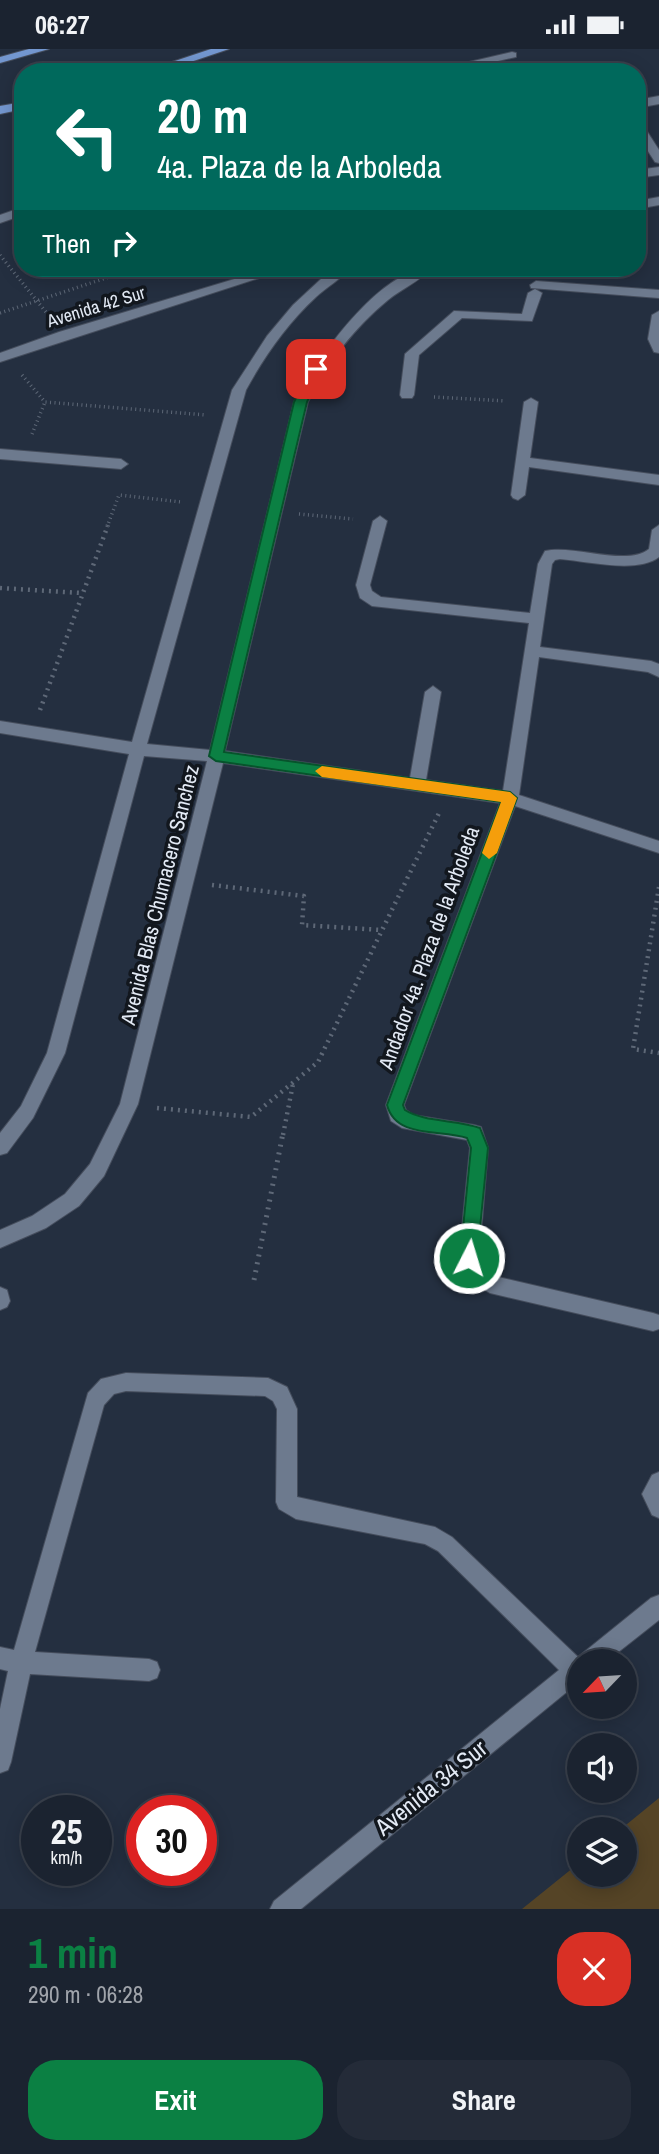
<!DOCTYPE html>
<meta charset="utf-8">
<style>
body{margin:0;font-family:"Archivo Narrow",sans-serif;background:#242b38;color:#f1f3f6;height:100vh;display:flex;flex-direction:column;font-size:26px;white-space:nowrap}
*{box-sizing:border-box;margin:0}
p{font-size:23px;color:#a0a4ab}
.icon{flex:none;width:38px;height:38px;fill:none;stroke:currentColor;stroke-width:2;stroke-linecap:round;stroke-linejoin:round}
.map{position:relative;height:1860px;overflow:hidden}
.sheet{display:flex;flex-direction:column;background:#1b2330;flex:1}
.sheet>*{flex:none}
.top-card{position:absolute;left:14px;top:14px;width:632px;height:214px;border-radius:28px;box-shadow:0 4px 18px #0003,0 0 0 2px #39404c;background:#00695c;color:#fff;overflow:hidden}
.needle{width:46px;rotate:245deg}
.controls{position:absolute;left:567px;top:1600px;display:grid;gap:14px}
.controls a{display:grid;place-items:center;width:70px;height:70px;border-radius:50%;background:#1b2330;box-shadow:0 4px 18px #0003,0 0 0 2px #39404c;font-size:35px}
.speed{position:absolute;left:21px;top:1746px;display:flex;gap:14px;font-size:35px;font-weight:700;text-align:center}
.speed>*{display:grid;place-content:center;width:91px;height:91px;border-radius:50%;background:#1b2330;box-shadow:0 4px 18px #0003,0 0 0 2px #39404c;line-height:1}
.speed small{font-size:18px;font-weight:400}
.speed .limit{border:10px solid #d22;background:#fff;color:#111}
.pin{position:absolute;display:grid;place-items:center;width:60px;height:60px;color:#fff;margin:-30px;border-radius:14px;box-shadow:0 4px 10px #0006}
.me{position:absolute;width:77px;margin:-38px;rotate:5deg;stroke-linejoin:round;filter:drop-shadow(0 0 5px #0008)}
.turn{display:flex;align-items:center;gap:24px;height:147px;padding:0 28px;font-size:32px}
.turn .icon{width:91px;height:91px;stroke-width:2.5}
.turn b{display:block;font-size:49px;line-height:60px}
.then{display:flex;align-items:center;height:66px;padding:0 28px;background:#0003;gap:14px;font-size:26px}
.round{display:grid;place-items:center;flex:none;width:74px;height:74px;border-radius:28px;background:#242b38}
.headline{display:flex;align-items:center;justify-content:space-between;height:119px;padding:0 28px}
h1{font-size:42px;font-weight:700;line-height:52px;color:#0b8043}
.action{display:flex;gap:14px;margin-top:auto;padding:14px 28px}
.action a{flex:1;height:80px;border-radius:28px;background:#0b8043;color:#fff;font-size:28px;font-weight:700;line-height:80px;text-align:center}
.action a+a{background:#242b38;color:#f1f3f6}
.status{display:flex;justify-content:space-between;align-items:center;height:49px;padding:0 35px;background:#1b2330;direction:ltr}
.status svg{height:19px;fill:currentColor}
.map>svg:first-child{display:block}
</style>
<div class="status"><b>06:27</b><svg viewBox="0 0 49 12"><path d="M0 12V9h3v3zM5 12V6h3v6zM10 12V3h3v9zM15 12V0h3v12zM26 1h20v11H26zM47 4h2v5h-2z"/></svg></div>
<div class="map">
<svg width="659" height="1860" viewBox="0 0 659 1860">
<rect width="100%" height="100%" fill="#242f40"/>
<!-- green -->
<path fill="#554426" d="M659,1749V1860H522L579,1814V1825H625V1780H621Z"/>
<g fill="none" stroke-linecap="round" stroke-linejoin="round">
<defs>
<path id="minor" d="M512,3L516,4V8L449,23H426Z
M659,47V55L637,59V51Z
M637,72L641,73L659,101V114L655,113L637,85Z
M659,118V126L637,129V121Z
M659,148V156L637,160V152Z
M23,158V166L0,174V166Z
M271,219H290L0,313V304L59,283Z
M295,219H312L328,224L336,219H350C341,230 327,238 316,248C287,275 265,306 246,341L147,695L210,701L294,353C316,311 380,219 431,219C421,232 401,240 388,251C353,280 328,313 308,353L225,702L410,729L425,643L433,637L441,643L426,731L503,742L529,574L372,557L360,549L356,536L373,472L380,467L387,472L370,536L372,542L381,548L530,564L538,515L545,502C573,495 628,518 649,500L652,481L659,476V508C638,525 586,512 560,510L555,511L552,515L540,598L651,612L659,615V628L648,623L539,608L519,746L659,792V804L515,757L404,1056L406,1061L413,1066L474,1076L481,1078L488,1099L479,1209L482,1220L494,1227L653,1264L659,1266V1280L653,1282L490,1244L467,1231L459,1209L470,1099L467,1091L402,1079L391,1072L386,1056L500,754L223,714L138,1055L104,1127L79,1157L46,1179L0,1199V1181L32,1167L65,1145L90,1115L120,1055L207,712L144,707L65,1004L33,1069L7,1104L0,1106V1084L21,1057L47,1004L129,705L0,684V672L132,693L232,341L267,287L293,256L321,230Z
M536,232L659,241V249L531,239L530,236Z
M535,240L542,244L532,272L462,269L419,306L414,346L412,349H402L400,346L405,305L454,262L522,265L528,244Z
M659,262V304L654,303L648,290L652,266Z
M531,349L538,353L530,409L659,426V436L529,418L525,446L518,451L513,449L511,446L524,353Z
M0,400L121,410L128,415L121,420L0,410Z
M0,1238L7,1241L10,1252L7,1258L0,1261Z
M126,1324L268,1329L287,1338L297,1360V1448L435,1478L452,1488L578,1608L651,1549L659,1546V1571L607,1612H579V1633L301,1860H270L274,1852L559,1621L438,1502L425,1495L296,1470L279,1460L276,1453L277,1360L273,1352L265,1347L126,1342L114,1345L104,1356L35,1603L149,1610L157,1613L160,1621L157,1629L149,1632L30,1625L11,1713L8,1721L0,1724V1660L8,1622L0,1620V1598L14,1601L88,1344L101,1330Z
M659,1423V1469L652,1466L642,1445L652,1426Z"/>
<path id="major" d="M29,0H49L0,14V8Z
M211,0H229L161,23H142Z
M23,53V60L0,65V57Z"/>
</defs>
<!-- minor casing -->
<use href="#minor" stroke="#454d5c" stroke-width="2"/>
<!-- major casing -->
<use href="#major" stroke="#454d5c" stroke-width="2"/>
<!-- path-far2 -->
<path stroke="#5e6877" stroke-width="3.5" stroke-dasharray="1 3.5" stroke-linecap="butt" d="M0,206L50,268
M0,264L109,228
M22,326L45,353L206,366
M434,348L505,352
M32,385L45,353
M299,465L353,470
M107,478L119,446L181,453"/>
<!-- path-far1 -->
<path stroke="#5e6877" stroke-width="4.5" stroke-dasharray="2 5" stroke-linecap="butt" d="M0,539L81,544
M40,661L108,476
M212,836L304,847L302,876L382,881
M659,838L633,1000L659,1004
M157,1059L251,1068L318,1013L440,762
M283,1086L293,1035"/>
<!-- path -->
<path stroke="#5e6877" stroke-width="5" stroke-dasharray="2 6" stroke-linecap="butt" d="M254,1231L283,1084"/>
<!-- minor -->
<use href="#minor" fill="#6d7a8e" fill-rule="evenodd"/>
<!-- major -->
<use href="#major" fill="#7397d0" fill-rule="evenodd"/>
</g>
<!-- route -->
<path fill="#0b8043" stroke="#07532c" stroke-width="2" d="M316,317L322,320L307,353L224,703L510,743L517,749L403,1056L405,1061C423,1073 458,1071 480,1079L488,1099L477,1209L475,1215L469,1217L462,1215L460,1209L471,1099L467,1089C440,1080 396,1090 387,1056L501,753L216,712L209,707L294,353L310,320Z"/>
<!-- slow -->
<path fill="#f59e0b" d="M322,717L510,743L517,749L497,804L489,810L482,804L501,753L322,728L315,722Z"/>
<g text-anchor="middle" stroke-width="7" stroke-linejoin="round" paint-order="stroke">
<!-- far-street labels -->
<g font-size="18" fill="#e3eaf5" stroke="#12171e">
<text transform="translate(96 258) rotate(-17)" y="6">Avenida 42 Sur</text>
</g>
<!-- street labels -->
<g font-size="21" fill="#e3eaf5" stroke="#12171e">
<text transform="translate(160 846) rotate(-76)" y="7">Avenida Blas Chumacero Sanchez</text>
<text transform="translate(429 899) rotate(-70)" y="7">Andador 4a. Plaza de la Arboleda</text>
</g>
<!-- near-street labels -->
<g font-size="24" fill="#e3eaf5" stroke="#12171e">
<text transform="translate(431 1739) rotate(-39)" y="8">Avenida 34 Sur</text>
</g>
</g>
</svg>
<div class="controls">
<a><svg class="needle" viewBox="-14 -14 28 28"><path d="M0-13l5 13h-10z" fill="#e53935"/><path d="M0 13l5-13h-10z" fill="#a0a4ab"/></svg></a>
<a><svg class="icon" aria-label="sound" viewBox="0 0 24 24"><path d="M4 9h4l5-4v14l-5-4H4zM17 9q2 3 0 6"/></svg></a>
<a><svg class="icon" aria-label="layers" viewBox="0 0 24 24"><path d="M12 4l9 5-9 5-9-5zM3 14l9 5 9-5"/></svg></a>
</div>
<div class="speed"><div>25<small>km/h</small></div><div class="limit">30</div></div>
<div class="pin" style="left:316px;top:320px;background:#d93025"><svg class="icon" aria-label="arrive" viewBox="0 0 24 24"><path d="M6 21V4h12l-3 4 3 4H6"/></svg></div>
<svg class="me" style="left:469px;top:1209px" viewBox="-20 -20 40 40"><circle r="17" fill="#0b8043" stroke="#fff" stroke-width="3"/><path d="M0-11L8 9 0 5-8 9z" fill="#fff"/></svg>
<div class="top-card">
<div class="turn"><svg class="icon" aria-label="left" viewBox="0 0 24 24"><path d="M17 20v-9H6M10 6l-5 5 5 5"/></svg><div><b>20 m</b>4a. Plaza de la Arboleda</div></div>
<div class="then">Then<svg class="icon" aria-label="right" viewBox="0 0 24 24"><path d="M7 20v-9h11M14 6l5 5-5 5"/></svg></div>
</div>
</div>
<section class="sheet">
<div class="headline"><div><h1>1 min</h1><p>290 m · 06:28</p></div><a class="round" style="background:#d93025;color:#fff"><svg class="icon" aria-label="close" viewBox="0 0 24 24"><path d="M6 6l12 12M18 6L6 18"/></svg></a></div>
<div class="action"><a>Exit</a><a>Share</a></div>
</section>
